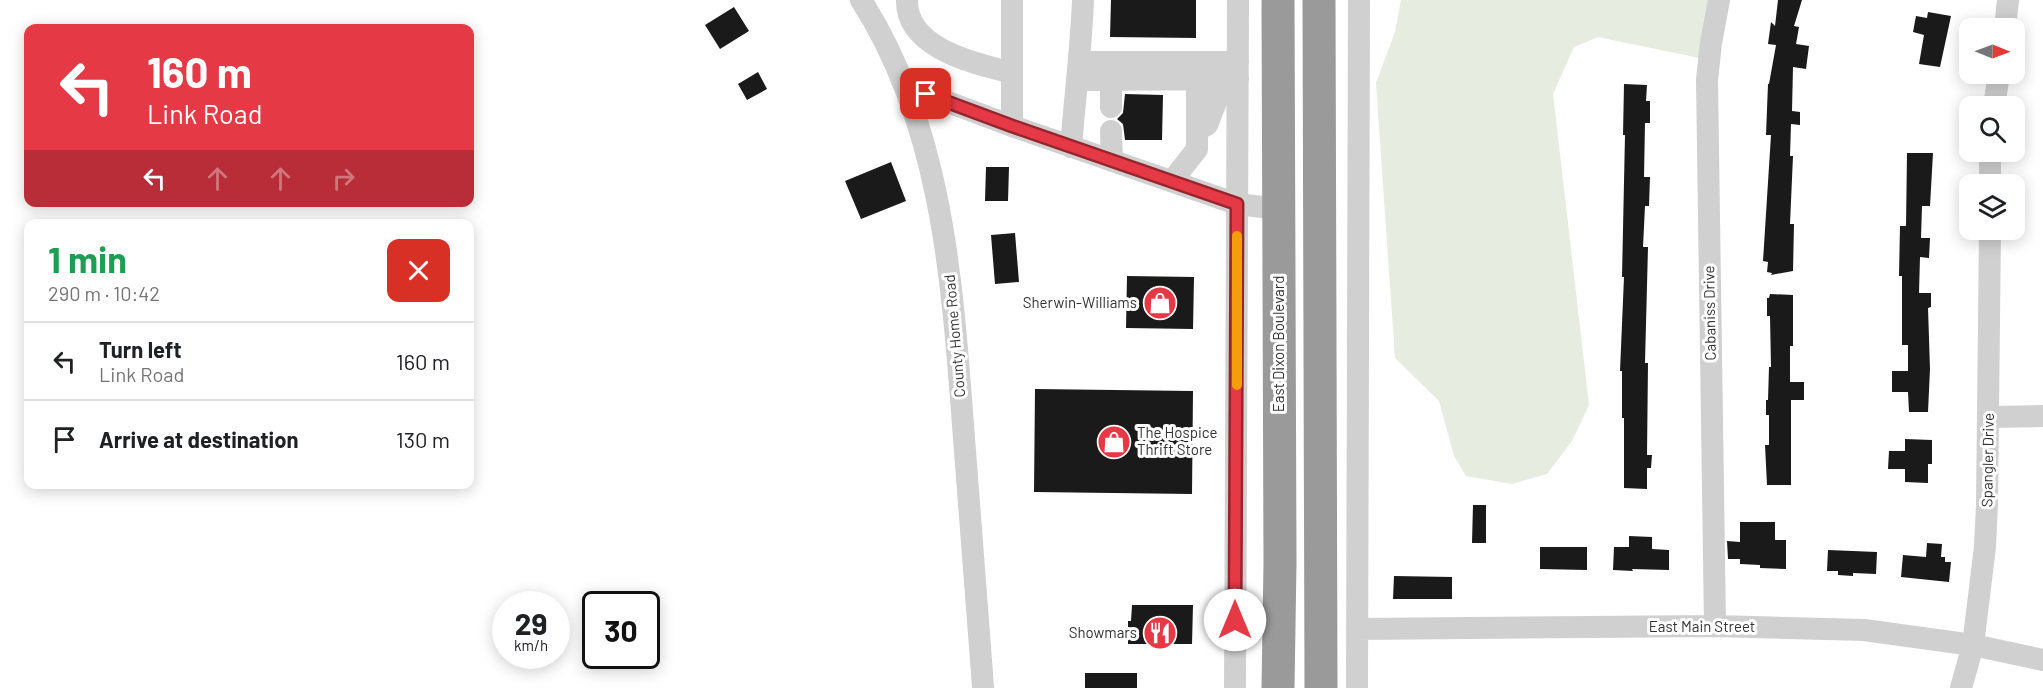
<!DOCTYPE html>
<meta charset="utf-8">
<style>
body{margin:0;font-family:Barlow,sans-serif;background:#f6f6f6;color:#202124;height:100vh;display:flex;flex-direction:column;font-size:22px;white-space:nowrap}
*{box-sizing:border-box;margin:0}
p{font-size:20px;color:#757577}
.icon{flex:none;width:33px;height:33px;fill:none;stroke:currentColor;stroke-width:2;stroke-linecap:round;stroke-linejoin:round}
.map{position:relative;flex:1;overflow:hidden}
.details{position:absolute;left:24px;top:219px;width:450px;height:270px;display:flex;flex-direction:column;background:#fff;border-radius:12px;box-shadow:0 3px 15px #0003}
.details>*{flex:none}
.hud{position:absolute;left:24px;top:24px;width:450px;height:183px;border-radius:12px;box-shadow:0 3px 15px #0003;background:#e63946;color:#fff;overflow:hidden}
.needle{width:39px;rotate:91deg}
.buttons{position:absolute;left:1959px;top:18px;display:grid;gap:12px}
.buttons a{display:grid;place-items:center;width:66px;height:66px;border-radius:12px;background:#fff;box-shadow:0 3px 15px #0003;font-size:30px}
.speed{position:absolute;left:492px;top:591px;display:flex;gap:12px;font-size:30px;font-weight:700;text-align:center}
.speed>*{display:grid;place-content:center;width:78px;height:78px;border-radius:50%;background:#fff;box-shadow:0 3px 15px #0003;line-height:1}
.speed small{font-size:15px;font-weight:400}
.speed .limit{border:3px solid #111;border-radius:9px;background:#fff;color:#111}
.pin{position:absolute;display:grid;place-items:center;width:51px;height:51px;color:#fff;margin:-26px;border-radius:12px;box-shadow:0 3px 9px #0006}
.me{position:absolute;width:66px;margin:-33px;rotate:0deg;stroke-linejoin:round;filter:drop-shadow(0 0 4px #0008)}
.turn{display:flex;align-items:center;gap:21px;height:126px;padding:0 24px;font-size:27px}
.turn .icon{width:78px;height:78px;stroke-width:2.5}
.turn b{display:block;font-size:42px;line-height:51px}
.lanes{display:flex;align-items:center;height:57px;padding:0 24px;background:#0003;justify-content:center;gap:30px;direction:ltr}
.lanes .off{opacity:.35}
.round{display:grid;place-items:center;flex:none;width:63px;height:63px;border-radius:12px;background:#f6f6f6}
.summary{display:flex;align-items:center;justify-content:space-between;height:102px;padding:0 24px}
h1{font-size:36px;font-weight:700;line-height:45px;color:#1e9e55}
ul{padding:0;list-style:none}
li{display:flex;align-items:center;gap:18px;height:78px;padding:0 24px;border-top:2px solid #e0e0e0}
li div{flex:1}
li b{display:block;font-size:22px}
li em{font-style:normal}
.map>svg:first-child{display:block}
</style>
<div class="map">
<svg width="2043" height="688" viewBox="0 0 2043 688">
<rect width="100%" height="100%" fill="#fff"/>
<!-- green -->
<path fill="#e6ecdf" d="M1401,0H1719L1709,60L1598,37L1574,47L1553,94L1589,405L1572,441L1547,474L1512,484L1466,476L1454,456L1439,401L1395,358L1376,83L1395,32Z"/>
<!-- building -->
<path fill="#1a1a1a" d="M1111,0H1196V38L1110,37Z
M1778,0H1802L1794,26L1799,27L1796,44L1809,46L1806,69L1793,67L1792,111L1800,112V125L1791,124L1790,156H1793L1790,224H1794L1793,271L1771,275L1772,273L1767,272L1768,262L1763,261L1771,135H1766L1768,84H1769L1776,45L1768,44L1771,22L1775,26Z
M734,7L749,31L720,49L705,25Z
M1928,12L1951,16L1940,67L1919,64L1924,35L1913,32L1916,16L1927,18Z
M758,72L767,89L747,100L738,84Z
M1624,84L1647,85L1646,101H1650V123H1645L1644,177H1650L1649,206H1645L1643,247H1648L1645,363H1648L1647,455H1652L1651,468H1647V489L1624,488V418H1622V371H1620L1624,277H1622L1625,135H1623Z
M1125,94L1163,95L1162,140H1125L1123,124L1117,119L1123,113Z
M1907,153H1933L1930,206H1922L1921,238H1930L1929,258L1920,257L1919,293H1931V307L1928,308L1930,369L1928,412H1909L1908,392H1892V371H1908V345H1902V276H1899L1900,226H1906Z
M891,162L906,201L861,219L845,181Z
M986,167H1009L1008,201H985Z
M1015,233L1019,282L995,284L991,235Z
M1127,276L1194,277L1193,329L1126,328Z
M1770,294L1793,295V346H1790V382H1804V400H1791V485H1767L1765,445H1769V415H1766V400H1768L1769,367H1771L1770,316H1767V298H1769Z
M1035,389L1193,391L1192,494L1034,492Z
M1905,439L1932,440V464H1928V483L1905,482V469H1888L1889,451H1905Z
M1473,505H1486V543H1472Z
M1740,522H1775V540H1786V569L1760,568V565L1740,564V559H1728L1727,541L1740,542Z
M1629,536L1652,537V549L1669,550V570L1632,569L1633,571L1613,570L1614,547H1629Z
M1927,543L1942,544L1941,557H1945V562H1951L1949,582L1901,577L1903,555L1926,557Z
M1540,547H1587V570L1540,569Z
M1828,550L1877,552L1876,574L1853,573V576L1838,575V571H1827Z
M1394,576L1452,577V599H1393Z
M1132,605H1193L1192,644H1128V621H1131Z
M1085,673H1137V688H1085Z"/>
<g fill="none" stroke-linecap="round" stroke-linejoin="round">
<!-- minor -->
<path stroke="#d0d0d0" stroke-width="22" d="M861,0C942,126 952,280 963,425C970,512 977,600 983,688
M907,0C906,49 975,63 1012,73
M2005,28L2008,0
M1080,62H1238
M1077,80L1238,79
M1111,80V107
M905,86L1012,126L1237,204L1279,209
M1994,106L1999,74
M1012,126V0
M1197,130L1207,125L1216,102V79
M1111,131L1112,161
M1071,147C1075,97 1081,49 1083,0
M1172,181L1197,149V79
M1990,184V152
M1989,417L2043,416
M1715,626L1707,80L1711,43L1719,0
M1357,629L1715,626L1864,630L1973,645L2043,660
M1235,688L1238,0
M1357,688L1359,0
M1961,688L1973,645L1985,547L1987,504L1990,230"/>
<!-- highway -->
<path stroke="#9a9a9a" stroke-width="33" d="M1319,0L1321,688
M1278,688L1280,563L1278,0"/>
</g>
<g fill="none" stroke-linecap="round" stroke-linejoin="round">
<defs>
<path id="route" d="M926,94L1012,126L1237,204L1235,620"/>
</defs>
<!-- route casing -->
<use href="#route" stroke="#96252e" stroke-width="15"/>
<!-- route -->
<use href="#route" stroke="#e63946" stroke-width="10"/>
<!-- slow -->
<path stroke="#f59e0b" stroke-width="10" d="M1237,385V236"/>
</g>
<!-- icons -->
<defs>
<symbol id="shop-disc" viewBox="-11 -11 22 22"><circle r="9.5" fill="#e63946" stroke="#fff"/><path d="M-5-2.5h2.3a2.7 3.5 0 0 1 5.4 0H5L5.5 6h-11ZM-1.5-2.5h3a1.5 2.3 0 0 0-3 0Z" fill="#fff"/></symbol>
<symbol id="restaurant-disc" viewBox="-11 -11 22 22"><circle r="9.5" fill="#e63946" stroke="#fff"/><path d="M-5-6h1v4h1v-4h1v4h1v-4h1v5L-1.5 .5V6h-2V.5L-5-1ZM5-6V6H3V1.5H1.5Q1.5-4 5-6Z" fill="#fff"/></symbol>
</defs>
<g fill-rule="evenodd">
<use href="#shop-disc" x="1141" y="284" width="38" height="38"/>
<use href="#shop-disc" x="1095" y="423" width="38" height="38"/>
<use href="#restaurant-disc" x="1141" y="614" width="38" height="38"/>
</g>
<g text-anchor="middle" stroke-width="6" stroke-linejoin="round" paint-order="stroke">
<!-- poi labels -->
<g font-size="15" fill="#333" stroke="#fff" text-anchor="end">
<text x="1137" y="308">Sherwin-Williams</text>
<text x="1137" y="438" text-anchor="start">The Hospice<tspan x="1137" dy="17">Thrift Store</tspan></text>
<text x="1137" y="638">Showmars</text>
</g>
<!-- street labels -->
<g font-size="15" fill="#333" stroke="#fff">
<text transform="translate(1710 313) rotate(-91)" y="5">Cabaniss Drive</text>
<text transform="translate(955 336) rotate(-95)" y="5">County Home Road</text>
<text transform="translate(1279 344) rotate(-90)" y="5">East Dixon Boulevard</text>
<text transform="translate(1988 460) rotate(-89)" y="5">Spangler Drive</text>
<text x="1702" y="632">East Main Street</text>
</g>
</g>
</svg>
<div class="buttons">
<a><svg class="needle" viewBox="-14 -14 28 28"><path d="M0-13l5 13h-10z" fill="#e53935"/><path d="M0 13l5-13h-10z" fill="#757577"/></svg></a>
<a><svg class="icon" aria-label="search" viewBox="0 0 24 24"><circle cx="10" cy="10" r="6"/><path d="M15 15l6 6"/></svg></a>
<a><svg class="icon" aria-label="layers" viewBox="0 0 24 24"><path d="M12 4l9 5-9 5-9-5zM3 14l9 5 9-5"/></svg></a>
</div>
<div class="speed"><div>29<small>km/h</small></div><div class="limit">30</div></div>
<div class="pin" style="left:926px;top:94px;background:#d93025"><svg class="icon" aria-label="arrive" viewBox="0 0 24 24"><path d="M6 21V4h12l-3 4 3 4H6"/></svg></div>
<svg class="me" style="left:1235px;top:620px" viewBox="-20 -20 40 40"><circle r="19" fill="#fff"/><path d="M0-13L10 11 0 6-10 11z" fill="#e63946"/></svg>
<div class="hud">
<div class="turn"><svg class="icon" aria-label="left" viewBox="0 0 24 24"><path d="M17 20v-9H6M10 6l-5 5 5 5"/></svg><div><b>160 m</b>Link Road</div></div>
<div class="lanes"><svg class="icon" aria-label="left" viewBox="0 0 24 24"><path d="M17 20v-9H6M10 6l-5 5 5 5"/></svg><svg class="icon off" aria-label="ahead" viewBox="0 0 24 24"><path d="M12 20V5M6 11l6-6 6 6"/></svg><svg class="icon off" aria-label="ahead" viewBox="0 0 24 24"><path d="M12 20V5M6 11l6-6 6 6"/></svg><svg class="icon off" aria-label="right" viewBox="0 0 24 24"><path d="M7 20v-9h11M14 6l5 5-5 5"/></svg></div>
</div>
<section class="details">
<div class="summary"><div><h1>1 min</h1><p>290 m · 10:42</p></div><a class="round" style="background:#d93025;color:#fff"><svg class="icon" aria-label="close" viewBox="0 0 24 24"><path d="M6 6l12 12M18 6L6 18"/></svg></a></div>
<ul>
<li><svg class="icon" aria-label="left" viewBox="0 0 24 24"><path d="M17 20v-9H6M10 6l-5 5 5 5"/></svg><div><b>Turn left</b><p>Link Road</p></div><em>160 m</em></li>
<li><svg class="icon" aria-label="arrive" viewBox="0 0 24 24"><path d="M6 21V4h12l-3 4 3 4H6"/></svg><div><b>Arrive at destination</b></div><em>130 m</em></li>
</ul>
</section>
</div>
